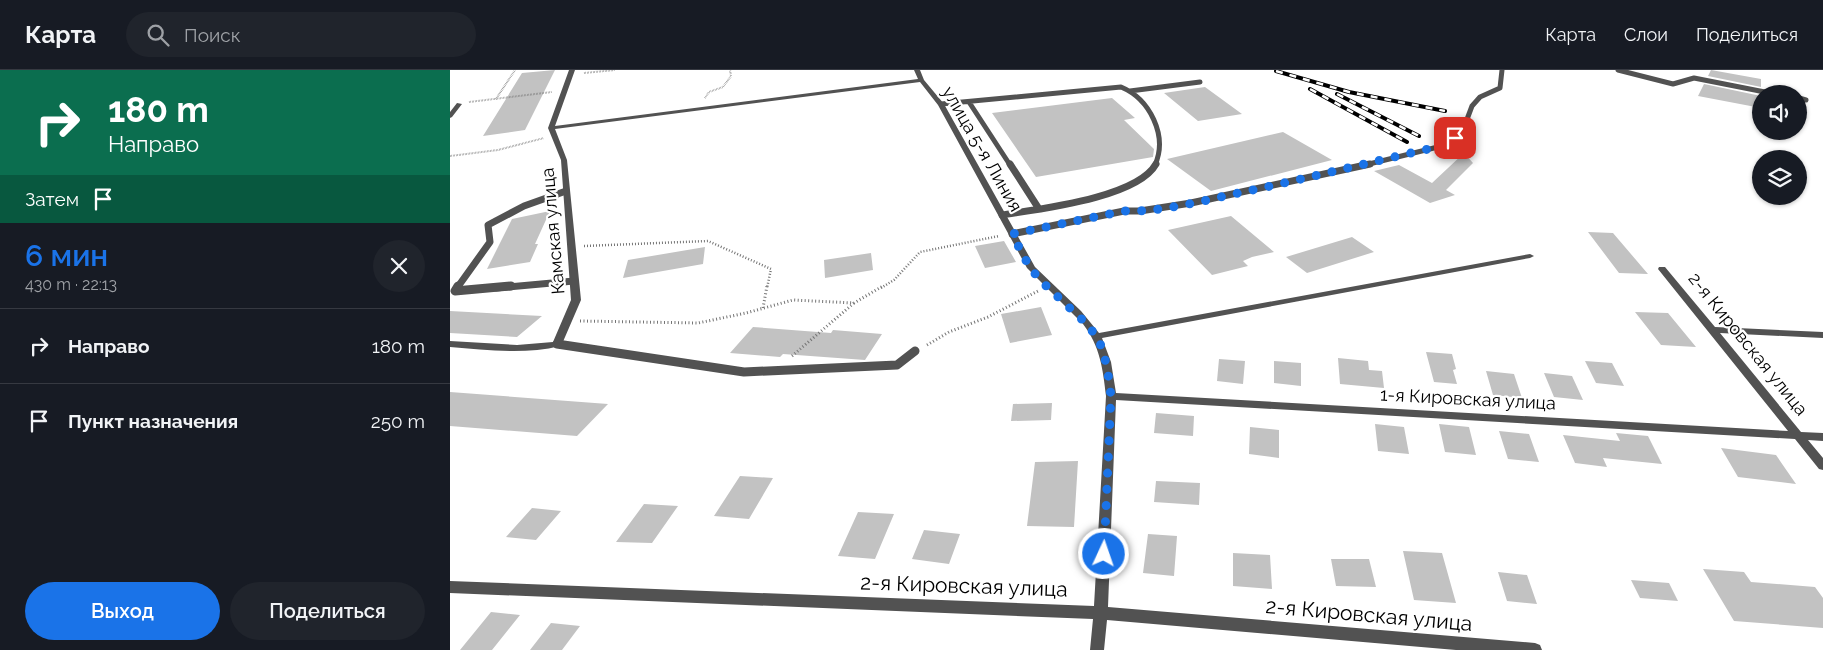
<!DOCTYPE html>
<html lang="ru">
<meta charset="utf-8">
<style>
body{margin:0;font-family:Raleway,sans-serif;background:#20242c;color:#f1f3f6;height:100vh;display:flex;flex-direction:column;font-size:19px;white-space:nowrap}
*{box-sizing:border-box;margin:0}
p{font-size:16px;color:#9ea1a6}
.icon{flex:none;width:28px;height:28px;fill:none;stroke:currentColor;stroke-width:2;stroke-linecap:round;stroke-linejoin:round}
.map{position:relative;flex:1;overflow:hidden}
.details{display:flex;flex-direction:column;background:#171b24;width:450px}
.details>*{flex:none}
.guide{background:#0b6e4f;color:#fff;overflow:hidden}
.controls{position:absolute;left:1302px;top:15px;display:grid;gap:10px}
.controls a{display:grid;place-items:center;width:55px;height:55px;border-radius:50%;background:#171b24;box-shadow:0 1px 4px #0004;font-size:25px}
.pin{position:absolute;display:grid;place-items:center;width:42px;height:42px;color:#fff;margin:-21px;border-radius:10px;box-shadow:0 2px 8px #0006}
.me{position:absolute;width:55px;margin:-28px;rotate:3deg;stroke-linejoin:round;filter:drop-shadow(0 0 4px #0008)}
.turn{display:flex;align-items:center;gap:18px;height:105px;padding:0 25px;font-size:22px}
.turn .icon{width:65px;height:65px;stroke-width:2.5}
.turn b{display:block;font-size:35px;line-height:42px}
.then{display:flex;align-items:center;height:48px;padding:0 25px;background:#0003;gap:10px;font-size:19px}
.round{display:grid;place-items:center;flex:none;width:52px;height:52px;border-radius:26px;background:#20242c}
.head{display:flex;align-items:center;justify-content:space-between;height:85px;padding:0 25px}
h1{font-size:30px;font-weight:600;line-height:38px;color:#1a73e8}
.action{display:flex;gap:10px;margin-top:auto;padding:10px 25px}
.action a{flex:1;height:58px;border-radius:30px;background:#1a73e8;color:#fff;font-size:20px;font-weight:600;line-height:58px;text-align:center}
.action a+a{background:#20242c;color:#f1f3f6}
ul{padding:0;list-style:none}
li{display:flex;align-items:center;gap:15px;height:75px;padding:0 25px;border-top:1px solid #363941}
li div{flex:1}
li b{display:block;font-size:19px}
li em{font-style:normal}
header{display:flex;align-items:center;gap:30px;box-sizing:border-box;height:70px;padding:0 25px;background:#171b24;border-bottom:1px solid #363941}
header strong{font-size:24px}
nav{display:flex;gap:28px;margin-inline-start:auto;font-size:18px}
.search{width:350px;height:45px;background:#20242c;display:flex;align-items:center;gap:12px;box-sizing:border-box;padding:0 18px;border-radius:28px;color:#9ea1a6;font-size:19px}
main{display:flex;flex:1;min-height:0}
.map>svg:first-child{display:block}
</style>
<header>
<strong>Карта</strong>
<div class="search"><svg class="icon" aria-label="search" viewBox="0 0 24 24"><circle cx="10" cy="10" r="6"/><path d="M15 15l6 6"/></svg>Поиск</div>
<nav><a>Карта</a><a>Слои</a><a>Поделиться</a></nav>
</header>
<main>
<section class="details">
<div class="guide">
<div class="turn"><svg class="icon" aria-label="right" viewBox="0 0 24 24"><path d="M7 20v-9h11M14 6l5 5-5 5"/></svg><div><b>180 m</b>Направо</div></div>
<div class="then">Затем<svg class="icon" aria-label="arrive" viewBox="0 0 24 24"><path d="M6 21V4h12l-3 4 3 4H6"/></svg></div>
</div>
<div class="head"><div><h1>6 мин</h1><p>430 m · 22:13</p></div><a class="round"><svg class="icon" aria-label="close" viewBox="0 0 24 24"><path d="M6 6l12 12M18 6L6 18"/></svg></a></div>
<ul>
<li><svg class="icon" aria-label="right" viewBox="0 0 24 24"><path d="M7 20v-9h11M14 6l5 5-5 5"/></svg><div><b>Направо</b></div><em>180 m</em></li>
<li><svg class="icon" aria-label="arrive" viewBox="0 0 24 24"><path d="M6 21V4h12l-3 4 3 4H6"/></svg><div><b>Пункт назначения</b></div><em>250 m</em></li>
</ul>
<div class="action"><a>Выход</a><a>Поделиться</a></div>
</section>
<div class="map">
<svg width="1373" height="580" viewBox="0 0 1373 580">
<rect width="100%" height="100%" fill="#fff"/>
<!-- building -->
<path fill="#c2c2c2" d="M105,0L75,60L33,66L72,3Z
M1261,0L1311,9V17L1258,6Z
M1254,14L1311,26V38L1248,26Z
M755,17L792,44L748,51L714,23Z
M662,28L685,48L674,50L704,79L703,87L586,107L542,43Z
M833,62L882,90L761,121L717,89Z
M1014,83L1023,93L996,120L1005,125L980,133L924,101L949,95L982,113Z
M100,141L85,174H88L80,192L37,199L62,149Z
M781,146L824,182L802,187L793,191L798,196L762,205L718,160Z
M1138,162L1163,163L1198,204L1169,203Z
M902,167L924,182L857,203L836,187Z
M554,171L566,192L535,198L525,176Z
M255,177L253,194L173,208L178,190Z
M421,183L423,200L375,208L374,190Z
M591,237L602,265L560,273L551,244Z
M0,241L92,246L67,267L0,263Z
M1185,242L1218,243L1246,277L1211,275Z
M303,257L381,263L383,260L432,264L415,290L333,284L330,287L280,283Z
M976,282L1002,284L1006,299L1003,300L1007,314L984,312Z
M888,288L918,291L919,300L932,301L934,318L890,314Z
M769,289L795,291L793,314L767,311Z
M824,291L851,293V316L824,313Z
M1135,291L1162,293L1174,316L1146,313Z
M1036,301L1064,304L1072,328L1043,325Z
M1094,303L1122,306L1133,330L1104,327Z
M0,322L158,334L127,366L0,356Z
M602,333L601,350L561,351L563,334Z
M706,343L744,346L743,366L704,363Z
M925,354L954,357L959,384L928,381Z
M989,354L1019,357L1026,385L995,382Z
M800,357L829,360V388L799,384Z
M1049,361L1079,364L1089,392L1058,389Z
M1166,363L1198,366L1212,394L1153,388L1157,397L1125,393L1113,365L1170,371Z
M1271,378L1326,385L1346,414L1288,407Z
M628,391L624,457L577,456L585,392Z
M290,406L323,408L299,449L264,446Z
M706,411L750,413L749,435L704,432Z
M194,434L228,436L202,473L166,472Z
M82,438L111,441L86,470L56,467Z
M408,442L444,444L425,489L388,486Z
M474,460L510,464L499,494L462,489Z
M698,464L727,466L724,506L693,503Z
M953,481L992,483L1006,533L964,530Z
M783,483L820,485L822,519L783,516Z
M881,489H919L926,517L886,516Z
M1253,499L1294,502L1301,512L1365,517L1373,528V558L1284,551Z
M1048,502L1077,505L1087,534L1057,531Z
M1181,510L1219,513L1228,531L1190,528Z
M41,542L70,545L42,580H10Z
M101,553L130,556L112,580H80Z"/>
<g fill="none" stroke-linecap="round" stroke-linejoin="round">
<!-- path-far2 -->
<path stroke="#747474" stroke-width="2" stroke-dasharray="0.5 1" stroke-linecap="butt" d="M134,3L165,0
M255,28L259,22L273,17L281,6L280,0
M46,29L65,0
M19,32L102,22
M0,86L48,80L94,68"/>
<!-- path-far1 -->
<path stroke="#747474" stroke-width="2.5" stroke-dasharray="1 2" stroke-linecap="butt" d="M134,176L258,171L321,199L317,218
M431,218L444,210L470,182L549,166"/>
<!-- path -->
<path stroke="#747474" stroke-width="3" stroke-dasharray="1 2.5" stroke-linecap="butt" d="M313,238L317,216
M130,251L248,253L296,243L343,230L404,233L433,216
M477,275L499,262L538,247L588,221
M342,286L404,233"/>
<!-- service-far2 -->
<path stroke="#525252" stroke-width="5" d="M1168,0L1223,14L1244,8L1325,24
M680,21L750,12
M1349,28L1356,30
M519,32L560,95
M491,34L671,17C700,29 718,66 705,95
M915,95L996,75L1013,60L1022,36L1030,27L1050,18L1052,0"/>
<!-- service-far1 -->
<path stroke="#525252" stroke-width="7" d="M560,94L589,139
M552,145C589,139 687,128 706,94
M562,164L674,141H690L741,133L920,94
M7,218L40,172L38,155L74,136L116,121
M46,218L124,211"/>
<!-- service -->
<path stroke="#525252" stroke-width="9" d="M8,216L5,221L61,216
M107,274L294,302L447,295L465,281"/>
<!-- minor -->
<path fill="#525252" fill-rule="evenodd" d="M119,0H125L105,56L468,9L464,0H470L474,10L494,34L585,197L631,241L649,263L1080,184L1084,186L1080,188L652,268L661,292L666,323L1338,361L1208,199L1209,197H1215L1265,257L1373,262V268L1270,263L1351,362L1373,363V371L1358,370L1373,388V400L1369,399L1345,369L666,330L658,537L1085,573L1090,575L1092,580H1006L657,550L654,580H640L643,549L0,523V511L644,536L656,326C653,299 650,276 633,254L577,198L488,35L470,12L105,59L117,90L131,230L112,274L110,276C75,285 36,280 0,277V271L67,275L103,272L121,230L111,90L98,58Z
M7,33L12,34L2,47L0,48V42Z"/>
<defs>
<path id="rail" d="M826,1L899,22L995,41
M860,19L957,72
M887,24L969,66"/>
</defs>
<!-- rail casing -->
<use href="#rail" stroke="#000" stroke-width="4"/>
<!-- rail -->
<use href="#rail" stroke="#fff" stroke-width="2.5" stroke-dasharray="7" stroke-linecap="butt"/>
</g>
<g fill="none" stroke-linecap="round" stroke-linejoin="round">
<!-- route -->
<path stroke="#1a73e8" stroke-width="9" stroke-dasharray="0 16.2" d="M654,484L661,326L657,296L650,273L639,256L592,212L580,198L562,164L674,141C711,142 748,132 784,124C855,109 925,91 996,75L1005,68"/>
</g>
<g text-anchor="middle" stroke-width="4.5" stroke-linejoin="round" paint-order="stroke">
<!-- street labels -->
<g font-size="18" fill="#000" stroke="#fff">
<text transform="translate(532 79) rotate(60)" y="6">улица 5-я Линия</text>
<text transform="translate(103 161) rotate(-95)" y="6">Камская улица</text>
<text transform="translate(1298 274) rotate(51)" y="6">2-я Кировская улица</text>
<text transform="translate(1018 329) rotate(3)" y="6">1-я Кировская улица</text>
</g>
<!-- near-street labels -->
<g font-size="21" fill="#000" stroke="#fff">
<text transform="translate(514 516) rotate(2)" y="7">2-я Кировская улица</text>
<text transform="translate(919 545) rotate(5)" y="7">2-я Кировская улица</text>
</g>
</g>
</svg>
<div class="controls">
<a><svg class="icon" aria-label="sound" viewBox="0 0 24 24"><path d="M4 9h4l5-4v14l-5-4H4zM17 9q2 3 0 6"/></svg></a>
<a><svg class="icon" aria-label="layers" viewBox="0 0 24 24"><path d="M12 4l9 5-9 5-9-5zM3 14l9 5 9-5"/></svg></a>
</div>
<div class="pin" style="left:1005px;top:68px;background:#d93025"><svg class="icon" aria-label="arrive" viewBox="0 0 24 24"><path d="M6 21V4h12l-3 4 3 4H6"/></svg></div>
<svg class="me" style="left:654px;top:484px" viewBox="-20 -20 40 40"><circle r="17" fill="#1a73e8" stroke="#fff" stroke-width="3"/><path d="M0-11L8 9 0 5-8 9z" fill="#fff"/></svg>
</div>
</main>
